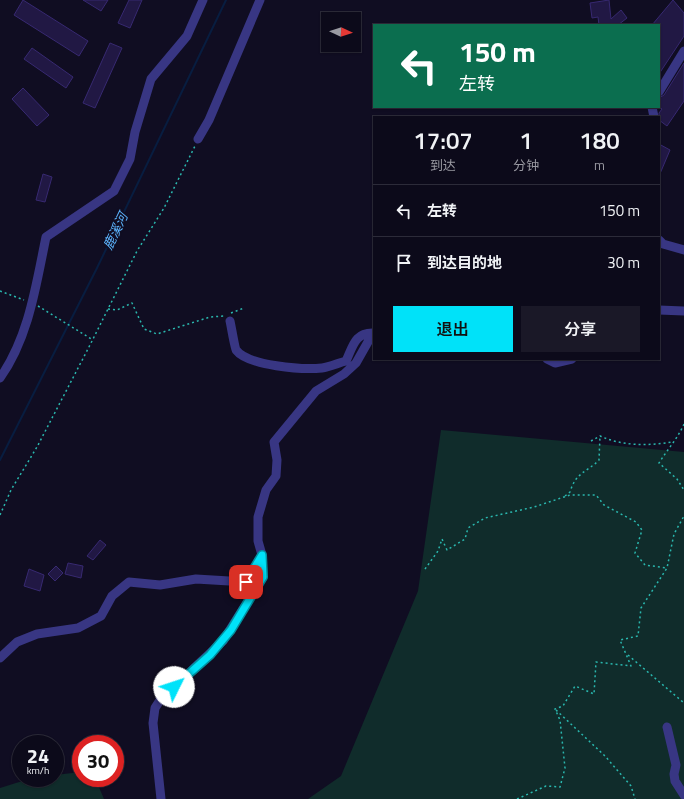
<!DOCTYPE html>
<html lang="zh">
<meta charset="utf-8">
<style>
body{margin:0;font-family:"Titillium Web","Noto Sans SC",sans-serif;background:#1a1827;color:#f1f3f6;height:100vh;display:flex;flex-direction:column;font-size:15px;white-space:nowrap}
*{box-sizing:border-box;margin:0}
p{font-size:13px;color:#9a9aa2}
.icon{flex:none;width:22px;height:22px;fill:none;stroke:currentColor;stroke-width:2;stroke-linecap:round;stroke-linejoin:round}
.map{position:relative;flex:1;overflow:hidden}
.sheet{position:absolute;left:373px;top:116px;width:287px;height:244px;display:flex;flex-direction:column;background:#0c0a1a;border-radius:0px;box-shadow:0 1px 3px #0004,0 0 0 1px #2c2b39}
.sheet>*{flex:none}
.hud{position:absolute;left:373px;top:24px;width:287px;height:84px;border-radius:0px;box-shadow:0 1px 3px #0004,0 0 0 1px #2c2b39;background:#0b6e4f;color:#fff;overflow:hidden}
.needle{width:26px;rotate:93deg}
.buttons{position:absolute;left:321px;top:12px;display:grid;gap:8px}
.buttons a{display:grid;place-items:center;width:40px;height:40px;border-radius:0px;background:#0c0a1a;box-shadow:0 1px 3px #0004,0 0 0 1px #2c2b39;font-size:20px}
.speed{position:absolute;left:12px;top:735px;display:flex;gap:8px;font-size:20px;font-weight:700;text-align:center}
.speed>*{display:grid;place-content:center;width:52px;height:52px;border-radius:50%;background:#0c0a1a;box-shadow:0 1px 3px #0004,0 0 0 1px #2c2b39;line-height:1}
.speed small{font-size:10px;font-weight:400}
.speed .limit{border:6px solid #d22;background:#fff;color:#111}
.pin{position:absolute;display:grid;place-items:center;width:34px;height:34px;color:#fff;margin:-17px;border-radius:8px;box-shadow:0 2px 6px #0006}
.me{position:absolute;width:44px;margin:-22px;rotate:49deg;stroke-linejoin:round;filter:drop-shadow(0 0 3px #0008)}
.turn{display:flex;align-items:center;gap:14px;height:84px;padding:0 20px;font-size:18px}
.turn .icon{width:52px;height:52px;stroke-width:2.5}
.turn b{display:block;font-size:28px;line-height:34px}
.eta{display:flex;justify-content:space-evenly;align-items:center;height:68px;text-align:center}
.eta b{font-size:24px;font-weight:600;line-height:28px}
.cta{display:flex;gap:8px;margin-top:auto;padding:8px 20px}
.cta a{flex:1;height:46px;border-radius:0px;background:#00e2f9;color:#111;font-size:16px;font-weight:600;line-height:46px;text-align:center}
.cta a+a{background:#1a1827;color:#f1f3f6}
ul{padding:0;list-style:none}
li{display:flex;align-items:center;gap:12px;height:52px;padding:0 20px;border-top:1px solid #2c2b39}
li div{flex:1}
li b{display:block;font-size:15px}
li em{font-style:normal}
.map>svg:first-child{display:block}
</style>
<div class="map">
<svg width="684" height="799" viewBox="0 0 684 799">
<rect width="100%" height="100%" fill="#100d22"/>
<!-- green -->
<path fill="#102c2b" d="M441,430L684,452V799H308L341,776L418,591Z
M81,772V778H95L104,799H0V788L32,778H55V775Z"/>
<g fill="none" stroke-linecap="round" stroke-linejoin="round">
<!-- stream -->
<path stroke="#081d40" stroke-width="2" d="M0,460L97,268L226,0"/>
</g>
<!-- building -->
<path fill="#211844" stroke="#372971" d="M23,0L88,41L79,56L14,15Z
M83,0H108L101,11Z
M129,0H142L130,28L118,23Z
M609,0L611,19L621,10L627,18L618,25H599L598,17L592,18L590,3Z
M673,0L684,13V36L659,74V25H652Z
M110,43L122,48L95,108L83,103Z
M32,48L73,77L66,88L24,59Z
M684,63V101L667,126L659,120V113L662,109L659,107V98L664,95Z
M23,88L49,115L37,126L12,99Z
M659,144L670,150L659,176Z
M43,174L52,177L45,202L36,200Z
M100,540L106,545L93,560L87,556Z
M68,563L83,566L81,578L65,574Z
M56,566L63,573L55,581L48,574Z
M29,569L44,575L40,591L24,586Z"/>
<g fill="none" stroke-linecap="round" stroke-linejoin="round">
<!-- path -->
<path stroke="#2ab7ae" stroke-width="1.5" stroke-dasharray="2 3" stroke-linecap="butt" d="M0,291L24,300
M38,306L93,340
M108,309L117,310L132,303L144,329L157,334L210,317L224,316
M231,313L244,308
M684,424C678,438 667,450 659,463L677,479L684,490
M591,441L600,436C622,446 648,446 672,442
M565,496L570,492C576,472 586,473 599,460L600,436
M0,515L11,490L37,447L90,345L137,251L164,208L195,146
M425,569L438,551L442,539L447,550L465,539L468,528L485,518L534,507L570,495H596L604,505L636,522L642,530L635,553L645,565L667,568
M628,655L684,703
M556,710L605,756L631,786L635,799
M517,799L546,786L560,787L565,768L560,720L555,709L563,706L575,686L594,694L596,662L631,666L620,640L638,636L641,608L667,568L674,534L684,516"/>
<!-- minor -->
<path stroke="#383683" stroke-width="9" d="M659,92L684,51
M652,107L654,117
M198,139L209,120L260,0
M659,240L663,244L684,250
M659,310L684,311
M230,321C231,325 235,349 236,350C248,366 303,370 322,368C330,367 338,363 346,361C353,346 355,332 374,333
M547,359L555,363L572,359
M0,378C29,337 36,285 46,237L114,191L130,159L135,132L151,79L187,36L203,0
M0,658L17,642L37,634L78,628L101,616L112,596L129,582L160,585L196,579L246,582L262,555
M667,727L676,765L674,774L675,781L684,795
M161,799L153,723L155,708L164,694L183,680L194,668L223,641L263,577L262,555L258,541V517L266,490L276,476L277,460L274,442L316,391L344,374L356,363L373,333"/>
</g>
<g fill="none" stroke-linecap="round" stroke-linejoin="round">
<defs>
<path id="route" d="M174,687L210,655L231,630L263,577L262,555L246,582"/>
</defs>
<!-- route casing -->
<use href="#route" stroke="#0093a2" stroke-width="10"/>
<!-- route -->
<use href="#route" stroke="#00e2f9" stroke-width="7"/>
</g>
<g text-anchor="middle" stroke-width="4" stroke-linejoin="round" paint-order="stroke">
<!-- water labels -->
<g font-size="13" font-style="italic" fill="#5cb5ff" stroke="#100d22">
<text transform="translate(115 231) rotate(-64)" y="5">鹿溪河</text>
</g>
</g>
</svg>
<div class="buttons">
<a><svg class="needle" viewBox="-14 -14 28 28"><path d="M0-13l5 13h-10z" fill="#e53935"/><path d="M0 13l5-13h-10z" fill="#9a9aa2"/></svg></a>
</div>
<div class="speed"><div>24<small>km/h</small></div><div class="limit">30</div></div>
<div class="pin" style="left:246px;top:582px;background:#d93025"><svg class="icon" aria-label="arrive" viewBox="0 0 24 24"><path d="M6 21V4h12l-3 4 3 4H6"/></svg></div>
<svg class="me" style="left:174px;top:687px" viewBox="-20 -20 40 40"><circle r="19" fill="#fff"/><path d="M0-13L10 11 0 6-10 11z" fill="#00e2f9"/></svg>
<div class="hud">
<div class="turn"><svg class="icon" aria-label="left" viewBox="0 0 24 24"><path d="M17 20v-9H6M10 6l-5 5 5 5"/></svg><div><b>150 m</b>左转</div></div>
</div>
<section class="sheet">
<div class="eta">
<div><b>17:07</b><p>到达</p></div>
<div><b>1</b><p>分钟</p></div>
<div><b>180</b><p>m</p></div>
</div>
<ul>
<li><svg class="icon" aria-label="left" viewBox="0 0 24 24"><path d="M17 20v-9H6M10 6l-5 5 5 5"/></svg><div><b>左转</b></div><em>150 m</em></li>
<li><svg class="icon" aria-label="arrive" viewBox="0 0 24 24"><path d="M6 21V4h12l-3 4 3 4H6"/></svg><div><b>到达目的地</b></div><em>30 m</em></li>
</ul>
<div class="cta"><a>退出</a><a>分享</a></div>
</section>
</div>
